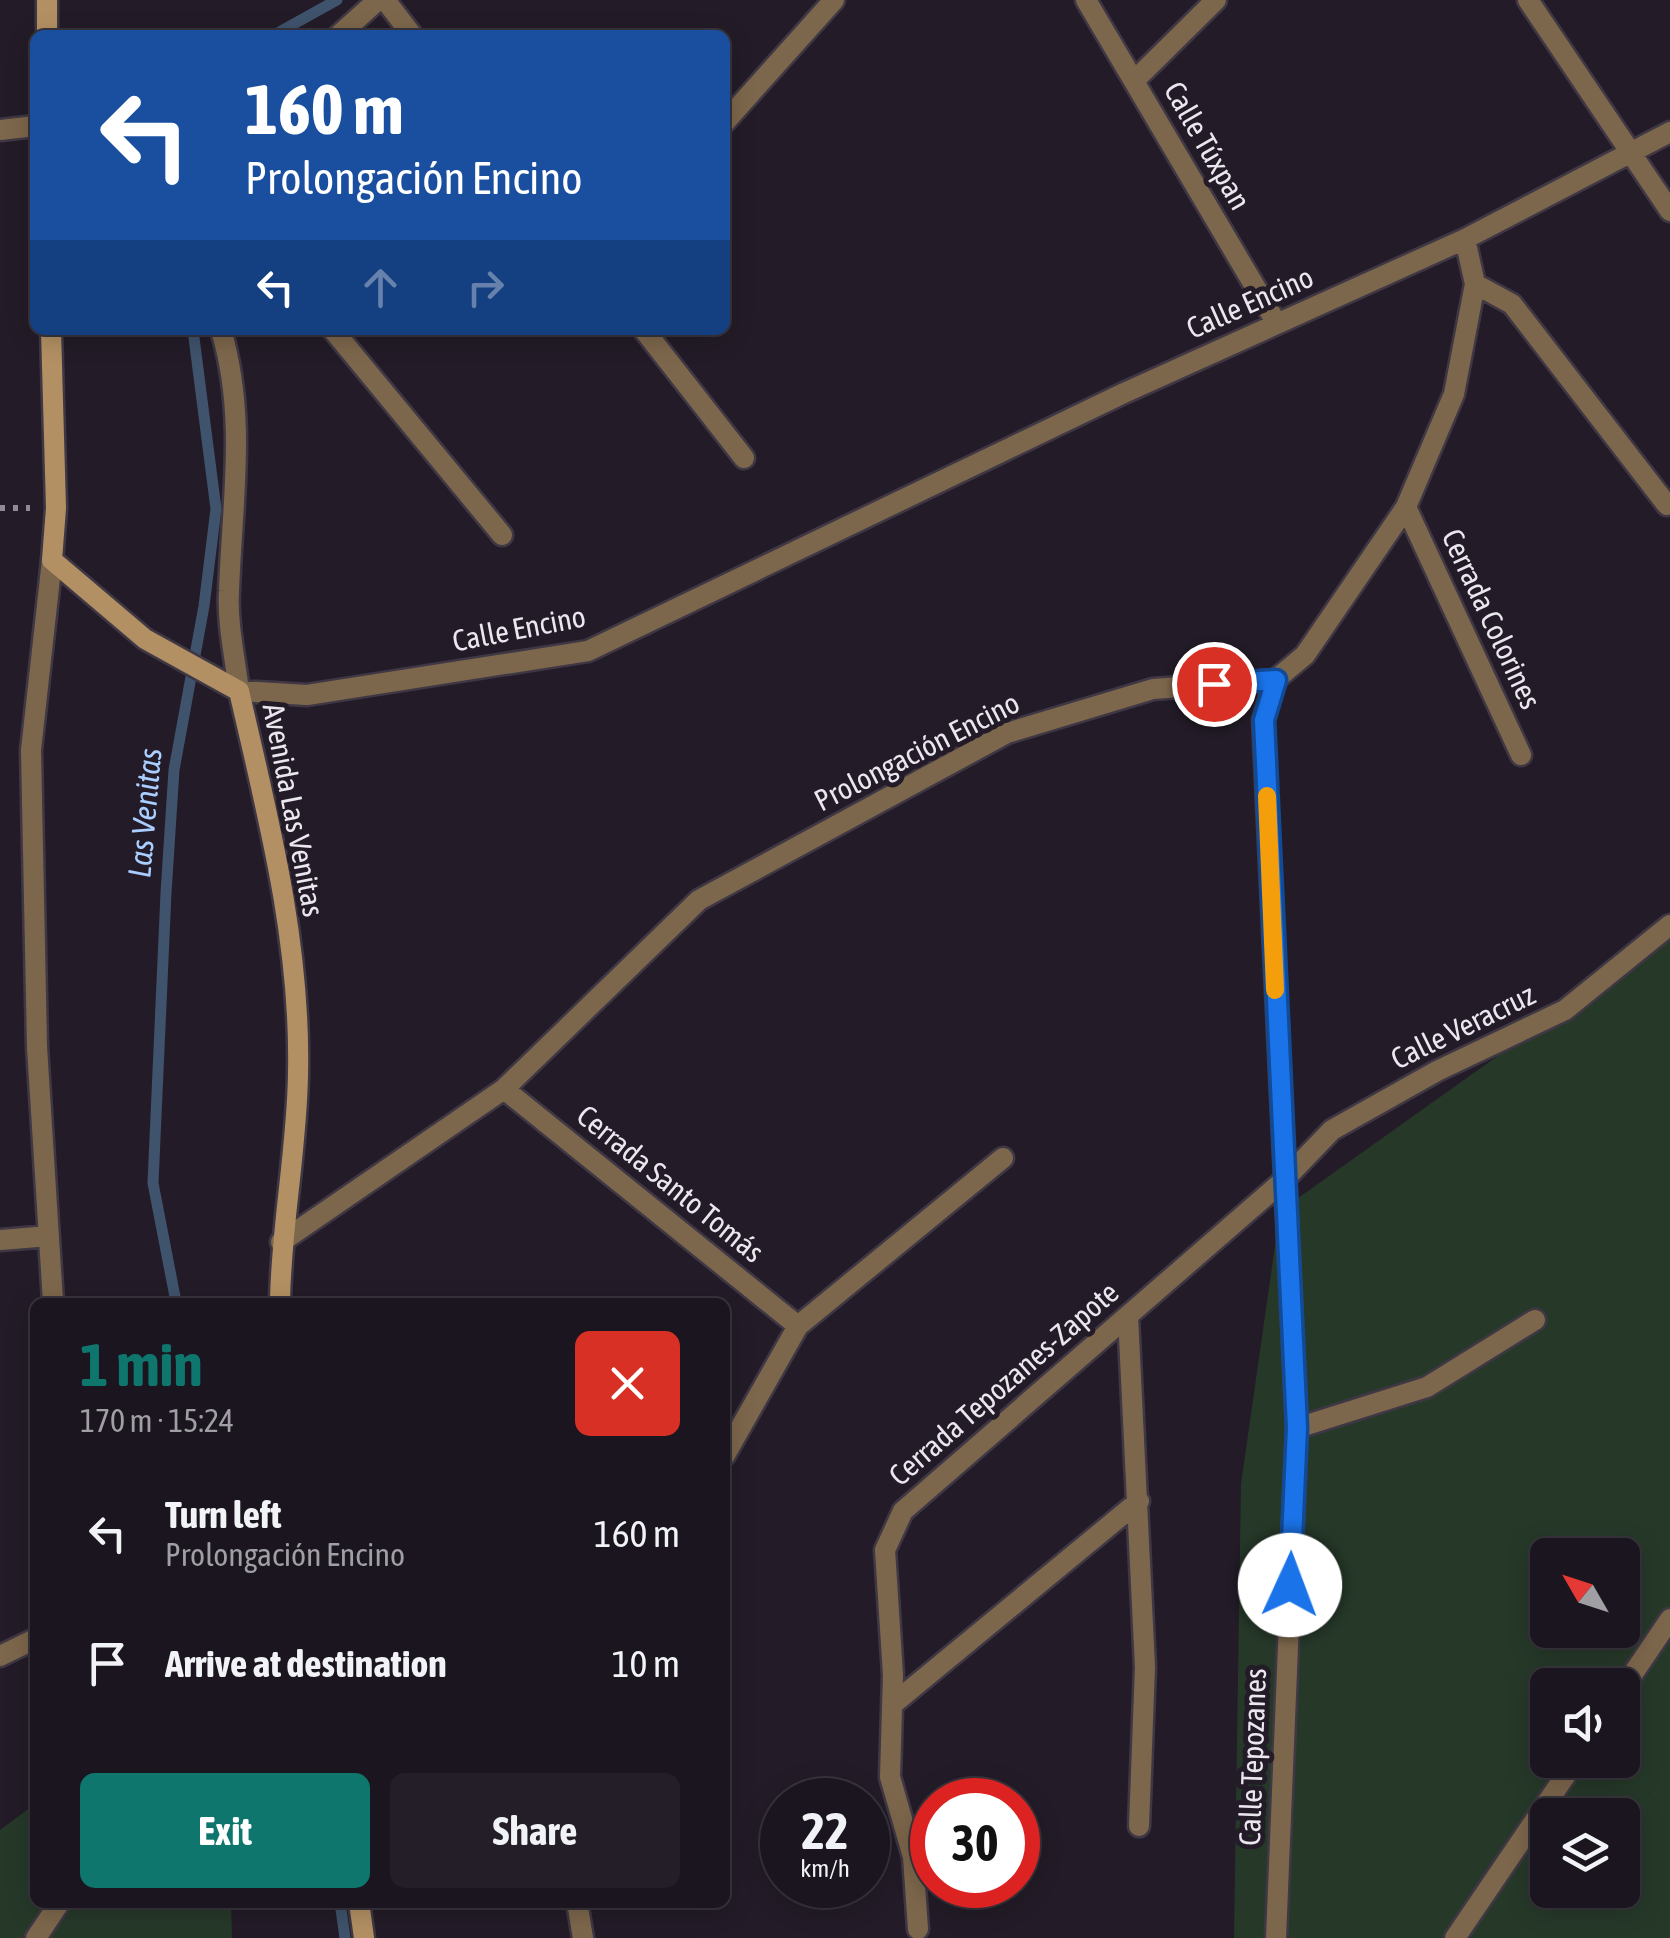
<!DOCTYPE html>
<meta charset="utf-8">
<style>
body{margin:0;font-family:"Asap Condensed",sans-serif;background:#231e27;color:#f1f3f6;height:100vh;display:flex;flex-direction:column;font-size:38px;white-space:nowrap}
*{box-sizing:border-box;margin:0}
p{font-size:32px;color:#9f9fa4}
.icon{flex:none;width:55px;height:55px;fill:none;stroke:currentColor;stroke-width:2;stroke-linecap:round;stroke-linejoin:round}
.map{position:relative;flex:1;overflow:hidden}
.side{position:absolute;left:30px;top:1298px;width:700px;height:610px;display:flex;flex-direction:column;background:#1a151e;border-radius:15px;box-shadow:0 5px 25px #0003,0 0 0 2px #38343c}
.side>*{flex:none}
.guide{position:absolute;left:30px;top:30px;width:700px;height:305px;border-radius:15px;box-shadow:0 5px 25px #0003,0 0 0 2px #38343c;background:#1a4fa0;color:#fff;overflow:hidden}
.needle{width:65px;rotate:309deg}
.buttons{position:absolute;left:1530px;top:1538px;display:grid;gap:20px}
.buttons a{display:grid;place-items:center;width:110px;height:110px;border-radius:15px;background:#1a151e;box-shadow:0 5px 25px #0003,0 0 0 2px #38343c;font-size:50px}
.speed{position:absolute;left:760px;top:1778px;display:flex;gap:20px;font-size:50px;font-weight:700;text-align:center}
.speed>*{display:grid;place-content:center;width:130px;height:130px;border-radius:50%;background:#1a151e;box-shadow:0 5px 25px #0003,0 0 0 2px #38343c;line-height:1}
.speed small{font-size:25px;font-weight:400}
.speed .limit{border:15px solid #d22;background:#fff;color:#111}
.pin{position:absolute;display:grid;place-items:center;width:85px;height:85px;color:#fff;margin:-42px;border:5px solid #fff;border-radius:50%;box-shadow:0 2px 10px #0007}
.me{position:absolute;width:110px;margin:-55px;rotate:2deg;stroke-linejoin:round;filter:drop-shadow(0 0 8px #0008)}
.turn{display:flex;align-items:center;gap:35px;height:210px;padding:0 50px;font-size:45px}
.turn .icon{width:130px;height:130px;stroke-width:2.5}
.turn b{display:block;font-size:70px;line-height:85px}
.lanes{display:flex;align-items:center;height:95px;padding:0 50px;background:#0003;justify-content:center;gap:50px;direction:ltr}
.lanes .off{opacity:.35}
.round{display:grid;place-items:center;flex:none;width:105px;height:105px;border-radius:15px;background:#231e27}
.head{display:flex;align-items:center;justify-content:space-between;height:170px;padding:0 50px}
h1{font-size:60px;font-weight:700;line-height:75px;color:#0f766e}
.primary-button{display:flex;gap:20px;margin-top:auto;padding:20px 50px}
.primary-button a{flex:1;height:115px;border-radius:15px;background:#0f766e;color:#fff;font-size:40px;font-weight:700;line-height:115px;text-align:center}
.primary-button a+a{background:#231e27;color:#f1f3f6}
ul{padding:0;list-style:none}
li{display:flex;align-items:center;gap:30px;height:130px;padding:0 50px}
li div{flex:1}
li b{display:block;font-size:38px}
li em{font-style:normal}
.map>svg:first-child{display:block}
</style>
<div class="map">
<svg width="1670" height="1938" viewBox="0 0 1670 1938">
<rect width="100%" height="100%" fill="#231c28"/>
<!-- green -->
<path fill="#263929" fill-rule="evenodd" d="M1670,933V1938H1234L1241,1484L1280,1211ZM1548,1555H1622V1630H1548ZM1548,1685H1622V1760H1548ZM1548,1815H1622V1890H1548Z
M35,1804V1902L231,1903L232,1938H0V1830Z"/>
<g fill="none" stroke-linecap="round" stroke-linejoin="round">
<!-- stream -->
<path stroke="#3f536c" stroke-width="11" d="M274,35L337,0
M176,1302L153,1183L166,893L174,770L204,606L216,509L193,330
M340,1902L345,1938"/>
<defs>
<path id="minor" d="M385,0L412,35
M1086,0L1277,324
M1528,0L1670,211
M339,35L378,0
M1134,81L1216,0
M725,122L834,0
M0,130L35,126
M1475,284L1512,304L1667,505L1670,502
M221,330C247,417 232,502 229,591C227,623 235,658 239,691L307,695L588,651L1124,393L1465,239L1670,132
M333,330L502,535
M644,330L744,458
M1406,507L1521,755
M52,560L31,750L37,1047L53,1302
M1275,680L1263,720L1297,1428L1276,1938
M504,1089L798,1326
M0,1240L49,1236
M281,1242L504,1089L699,900L1007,733L1153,689L1275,680L1305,655L1406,507L1454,394L1475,284L1465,239
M1128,1316L1145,1667L1139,1826
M1297,1428L1427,1387L1535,1320
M725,1455L798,1326L1003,1158
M0,1656L35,1639
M1622,1690L1670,1619
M893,1704L1139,1501
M577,1902L583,1938
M918,1929L913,1857L890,1777L893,1675L885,1550L903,1511L1283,1181L1332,1130L1437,1071L1565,1010L1670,925
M36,1938L60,1902
M1455,1938L1576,1760"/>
<path id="secondary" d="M47,35V0
M51,330L56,508L52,560L145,639L239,691C268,817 301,943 298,1074C297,1150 281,1226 280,1302
M359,1902L364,1938"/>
</defs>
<!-- minor casing -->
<use href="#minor" stroke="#3f3844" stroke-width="25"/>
<!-- secondary casing -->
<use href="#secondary" stroke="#3f3844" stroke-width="25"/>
<!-- path -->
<path stroke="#8f8a94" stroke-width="6" stroke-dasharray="5 8" stroke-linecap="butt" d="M0,508H30"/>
<!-- minor -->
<use href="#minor" stroke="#7d674c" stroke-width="20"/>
<!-- secondary -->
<use href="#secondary" stroke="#b39063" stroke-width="20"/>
</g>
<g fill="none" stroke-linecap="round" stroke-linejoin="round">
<defs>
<path id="route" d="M1214,684L1276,680L1264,720L1297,1428L1290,1585"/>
</defs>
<!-- route casing -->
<use href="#route" stroke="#114b97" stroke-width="25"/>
<!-- route -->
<use href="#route" stroke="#1a73e8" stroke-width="18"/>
<!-- slow -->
<path stroke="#f59e0b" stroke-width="18" d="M1267,796L1275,990"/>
</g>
<g text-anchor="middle" stroke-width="10" stroke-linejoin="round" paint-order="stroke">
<!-- street labels -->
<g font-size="30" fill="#ebe7ef" stroke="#231c28">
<text transform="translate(1207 146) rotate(60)" y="10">Calle Túxpan</text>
<text transform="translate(1250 303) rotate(-24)" y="10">Calle Encino</text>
<text transform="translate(1491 619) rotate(65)" y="10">Cerrada Colorines</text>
<text transform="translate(519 629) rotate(-11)" y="10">Calle Encino</text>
<text transform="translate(917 752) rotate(-27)" y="10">Prolongación Encino</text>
<text transform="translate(293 810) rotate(79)" y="10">Avenida Las Venitas</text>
<text transform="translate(1463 1027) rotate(-26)" y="10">Calle Veracruz</text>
<text transform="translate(670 1184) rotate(39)" y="10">Cerrada Santo Tomás</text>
<text transform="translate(1004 1384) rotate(-41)" y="10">Cerrada Tepozanes-Zapote</text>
<text transform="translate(1253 1757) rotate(-88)" y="10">Calle Tepozanes</text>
</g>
<!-- water labels -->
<g font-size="32" font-style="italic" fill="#a9ceff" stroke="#231c28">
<text transform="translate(145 813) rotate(-85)" y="11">Las Venitas</text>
</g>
</g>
</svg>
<div class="buttons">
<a><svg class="needle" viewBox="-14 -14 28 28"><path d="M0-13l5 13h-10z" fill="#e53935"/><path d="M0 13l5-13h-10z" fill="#9f9fa4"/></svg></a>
<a><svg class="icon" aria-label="sound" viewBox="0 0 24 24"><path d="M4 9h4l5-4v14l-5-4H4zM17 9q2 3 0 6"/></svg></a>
<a><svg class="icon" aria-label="layers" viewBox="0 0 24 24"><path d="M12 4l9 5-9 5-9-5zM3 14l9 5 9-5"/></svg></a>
</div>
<div class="speed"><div>22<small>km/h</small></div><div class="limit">30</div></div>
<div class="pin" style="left:1214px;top:684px;background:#d93025"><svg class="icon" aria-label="arrive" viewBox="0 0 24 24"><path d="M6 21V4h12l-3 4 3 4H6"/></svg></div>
<svg class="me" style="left:1290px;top:1585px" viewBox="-20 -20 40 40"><circle r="19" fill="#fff"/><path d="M0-13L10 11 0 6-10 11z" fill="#1a73e8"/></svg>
<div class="guide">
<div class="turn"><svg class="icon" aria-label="left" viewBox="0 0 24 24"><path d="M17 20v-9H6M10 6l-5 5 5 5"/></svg><div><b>160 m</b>Prolongación Encino</div></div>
<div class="lanes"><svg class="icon" aria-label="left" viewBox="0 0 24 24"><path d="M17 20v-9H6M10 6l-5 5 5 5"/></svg><svg class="icon off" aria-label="ahead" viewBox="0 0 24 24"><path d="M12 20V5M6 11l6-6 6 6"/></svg><svg class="icon off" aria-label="right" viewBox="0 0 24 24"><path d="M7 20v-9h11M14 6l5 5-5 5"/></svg></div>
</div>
<section class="side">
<div class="head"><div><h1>1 min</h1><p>170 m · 15:24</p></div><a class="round" style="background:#d93025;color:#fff"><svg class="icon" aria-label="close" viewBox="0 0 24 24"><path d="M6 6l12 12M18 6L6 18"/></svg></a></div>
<ul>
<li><svg class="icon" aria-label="left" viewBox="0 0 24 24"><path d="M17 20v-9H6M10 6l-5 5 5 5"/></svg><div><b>Turn left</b><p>Prolongación Encino</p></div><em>160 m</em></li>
<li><svg class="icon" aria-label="arrive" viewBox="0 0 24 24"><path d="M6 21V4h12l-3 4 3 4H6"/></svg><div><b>Arrive at destination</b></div><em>10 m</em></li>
</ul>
<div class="primary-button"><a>Exit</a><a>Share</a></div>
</section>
</div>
